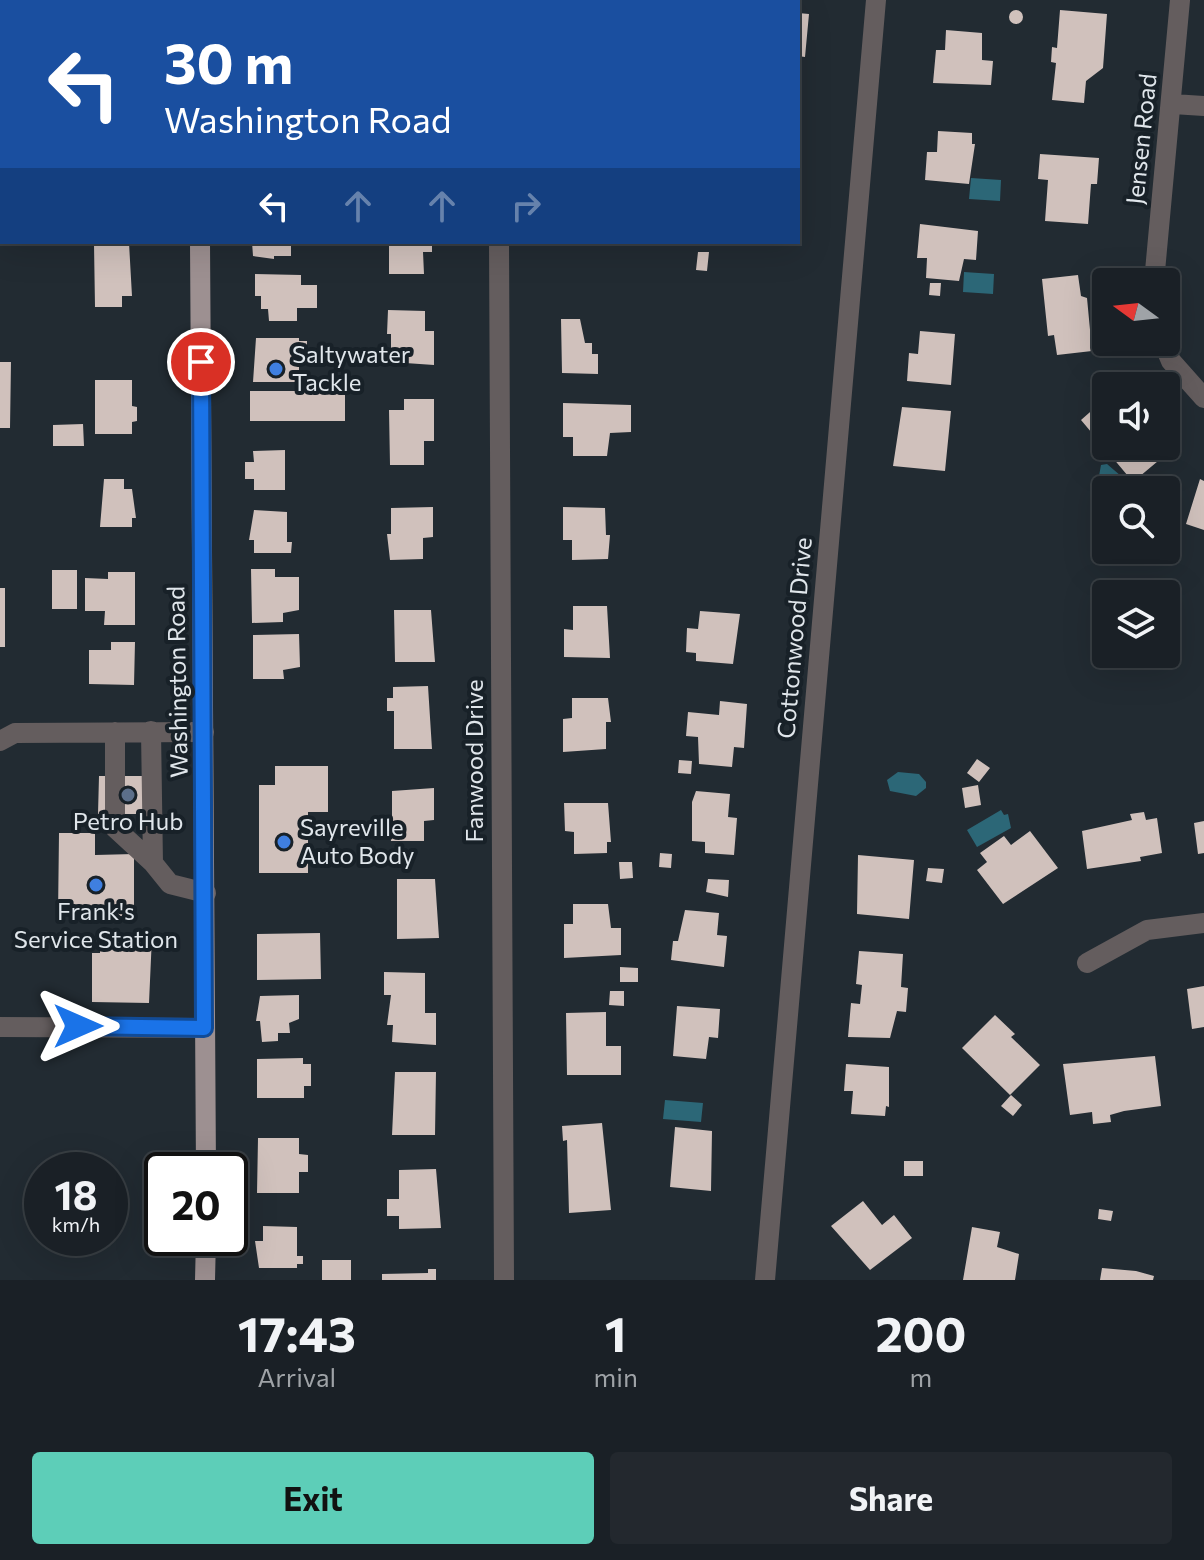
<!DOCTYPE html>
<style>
body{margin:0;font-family:Commissioner,sans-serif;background:#23282e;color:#f1f3f6;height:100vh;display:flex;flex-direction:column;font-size:30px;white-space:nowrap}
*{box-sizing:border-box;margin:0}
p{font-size:26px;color:#9fa3a7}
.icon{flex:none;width:44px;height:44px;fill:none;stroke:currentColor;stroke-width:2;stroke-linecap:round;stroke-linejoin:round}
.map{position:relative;height:1280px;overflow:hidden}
.drawer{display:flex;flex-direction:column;background:#1a2026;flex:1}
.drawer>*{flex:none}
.hud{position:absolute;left:0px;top:0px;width:800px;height:244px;box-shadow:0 8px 32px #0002,0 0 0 2px #383e43;background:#1a4fa0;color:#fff;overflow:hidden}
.needle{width:52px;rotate:285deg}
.controls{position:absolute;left:1092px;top:268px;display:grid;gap:16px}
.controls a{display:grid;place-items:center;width:88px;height:88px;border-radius:8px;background:#1a2026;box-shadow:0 8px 32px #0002,0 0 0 2px #383e43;font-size:40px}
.speed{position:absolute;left:24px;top:1152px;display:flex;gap:16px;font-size:40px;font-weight:700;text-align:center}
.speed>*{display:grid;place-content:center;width:104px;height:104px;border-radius:50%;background:#1a2026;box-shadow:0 8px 32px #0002,0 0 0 2px #383e43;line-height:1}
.speed small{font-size:20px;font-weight:400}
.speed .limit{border:4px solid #111;border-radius:12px;background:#fff;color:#111}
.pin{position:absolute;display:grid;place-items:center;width:68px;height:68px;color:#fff;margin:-34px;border:4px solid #fff;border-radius:50%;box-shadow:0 2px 8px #0007}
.me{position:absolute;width:88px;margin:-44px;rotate:90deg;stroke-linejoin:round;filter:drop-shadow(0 0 6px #0008)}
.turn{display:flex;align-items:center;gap:28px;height:168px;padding:0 32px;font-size:36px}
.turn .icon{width:104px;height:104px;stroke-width:2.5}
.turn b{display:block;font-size:56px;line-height:68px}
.lanes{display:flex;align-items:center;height:76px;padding:0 32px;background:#0003;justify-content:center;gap:40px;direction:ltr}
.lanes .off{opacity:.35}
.eta{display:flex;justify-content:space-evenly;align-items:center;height:136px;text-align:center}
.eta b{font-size:48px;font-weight:700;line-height:56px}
.action{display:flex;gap:16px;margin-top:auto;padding:16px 32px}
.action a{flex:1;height:92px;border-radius:8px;background:#5dceb8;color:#111;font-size:32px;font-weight:700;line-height:92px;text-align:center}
.action a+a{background:#23282e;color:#f1f3f6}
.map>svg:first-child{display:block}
</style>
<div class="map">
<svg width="1204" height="1280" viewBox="0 0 1204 1280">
<rect width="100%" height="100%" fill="#222b32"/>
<!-- water -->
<path fill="#2c6777" d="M971,178L1001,180L1000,201L969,199Z
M964,272L994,274L993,294L963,292Z
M1107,464L1121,476L1122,489L1106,490V501L1099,476L1101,465Z
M898,772L919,774L926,782V788L916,796L890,791L887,780Z
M1001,810L1004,815L1008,814L1011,828L977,847L967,830Z
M665,1100L703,1103L701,1122L663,1119Z"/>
<!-- building -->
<path fill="#d0c1bc" d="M1009 17a7 7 0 1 1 14 0a7 7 0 1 1-14 0Z
M1060,10L1107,14L1103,68L1086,81L1084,103L1052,100L1056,63L1051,62L1052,47L1057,48Z
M798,13L809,14L805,57L798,56Z
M946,30L982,33V60L993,61L991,85L933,83L936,50H945Z
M938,131L972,133V144H975L969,184L925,180L927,152H937Z
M1040,154L1099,158L1097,184H1091L1088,224L1045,221L1048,180L1038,179Z
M920,224L978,231L976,260L964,259L959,281L926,278L927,258H917Z
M99,242L129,243L132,296H122V307H95L94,244Z
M252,242H291V256H274V259L253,256Z
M389,242H432V252H423L424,274H389Z
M698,252H709L707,271L696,270Z
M255,274L301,275V285H317V308H297V321H269L268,309H261V296H255Z
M1078,275L1081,296L1087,298L1092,351L1057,355L1054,335L1048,336L1042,279Z
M930,283H941L940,296L929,295Z
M388,310L425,311V331H434V365L391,362V334H387Z
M561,319H580L585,343H592V354H598V374L562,373Z
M920,331L955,334L951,385L907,381L909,353L918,354Z
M256,338H299V341H307V356H299V382H253Z
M0,362H11L10,428H0Z
M95,380H132V406L137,407V421L132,422V434H95Z
M250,391H345V421H250Z
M1106,398V446H1156L1164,456L1133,482L1081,420Z
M404,399H434V441H424V465H390L389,410H404Z
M563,403L631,405V432L610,433L607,456H573V437H563Z
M902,407L951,411L945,471L893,466Z
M83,424L84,446H53V425Z
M285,450V490H254V479H245V462H254L253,451Z
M104,479H124V489H132L136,518H132V527H100Z
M1200,479L1204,481V530L1186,524Z
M433,507V537L423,538V559L390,560L387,534H391V508Z
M563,507L605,508L606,535H610L608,559L572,560V540H563Z
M254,510L287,512V542H292L291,553H254V540H249Z
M251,569H275V577H299V610L283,613V622L252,623Z
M52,570H77V609H52Z
M108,572H135V625H104L105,611H85V578L108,579Z
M0,588H5V647H0Z
M573,606H607L610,658L564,657V629L573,630Z
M394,610H431L435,662H395Z
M700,611L740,614L733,664L696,661V653L686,652L687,628L698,629Z
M299,634L300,667L283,670L284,679H253V635Z
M111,642H135L134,685L89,684V650H111Z
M428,686L432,749H394V711H387V698H393V687Z
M572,698H608L611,722H606V749L563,752V719L572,718Z
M720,701L747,704L744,748L734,747L732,767L699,764L698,737L686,736L688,712L719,715Z
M977,759L990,768L979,782L967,773Z
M679,760L692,761L691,774L678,773Z
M275,766H328V812H308V873H259V785H275Z
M99,776H157V814H98Z
M978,785L981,805L965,808L962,788Z
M434,788V820L424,821V841H391L388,818H392V791Z
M696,791L730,794L728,817L737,818L734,855L705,853V842L692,841V802Z
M564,803H608L611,842H607V853L574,854V832L565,831Z
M1144,812L1146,820L1157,818L1162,853L1140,857L1141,861L1087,869L1082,831L1132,820L1130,814Z
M1204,821V853L1198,854L1194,823Z
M1030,831L1058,868L1003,904L977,870L987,862L980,853L1004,836L1011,845Z
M59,833H95V855L134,854V916H58Z
M660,853L672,854L671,868L659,867Z
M858,855L914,860L909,919L857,914Z
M619,862H632L633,878L620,879Z
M928,868L944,869L942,883L926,881Z
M397,879H435L439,938L397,939Z
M708,879L729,880L728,897L706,892Z
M573,904H608L611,928H621V955L564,958V924H573Z
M685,910L719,913L717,935L727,936L724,967L671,960L673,941H678Z
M320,933L321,979L257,980V934Z
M100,936H152L149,1003L92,1002V953H100Z
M859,951L903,954L901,987L908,988L906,1012L897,1011L890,1038L848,1037L851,1003L860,1004L862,985L856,984Z
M620,967L638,968V982H620Z
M384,972L425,973V1013H436V1045L392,1042L393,1025H387L391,995H384Z
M1204,986V1027L1192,1029L1187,989Z
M610,991H624V1006L609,1005Z
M299,995V1019L289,1023L290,1033H278V1041L262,1042L260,1021H256L260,996Z
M677,1006L720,1009L718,1038L709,1037L706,1059L673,1056Z
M606,1012V1046H621V1075H567L566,1013Z
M995,1015L1015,1034L1011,1037L1040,1065L1010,1095L962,1048Z
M1155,1056L1161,1106L1124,1111L1110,1115L1111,1122L1093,1124L1092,1112L1070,1115L1063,1064Z
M303,1058V1064H311V1086H304V1098H257V1059Z
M846,1064L889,1067V1107L886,1106L885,1116L851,1114L853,1091H844Z
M395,1072H436L435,1135H392Z
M1011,1095L1022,1105L1013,1116L1001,1106Z
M602,1123L611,1210L569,1213L567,1140L563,1141L562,1126Z
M675,1127L712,1131L711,1191L670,1187Z
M258,1138H299V1154L308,1155V1172H299V1193H257Z
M904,1161H923V1176H904Z
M436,1169L441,1228L399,1229V1216H387V1199H399V1170Z
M863,1201L882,1225L894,1215L912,1238L870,1270L831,1226Z
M1099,1209L1113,1211L1111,1221L1098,1219Z
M263,1226L297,1227V1256H303V1264H297V1268H259L255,1241H263Z
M972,1227L1000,1232L997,1247L1019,1254L1015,1280H963Z
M322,1260H351V1280H322Z
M1102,1268L1136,1271L1154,1276L1153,1280H1100Z
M428,1269H436V1280H382V1274L428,1273Z"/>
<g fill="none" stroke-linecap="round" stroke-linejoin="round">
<!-- minor -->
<path stroke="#645d5e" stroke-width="20" d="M497,0V2
M1173,104L1204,106
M499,242L504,1280
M1154,282L1180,0
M1163,342L1171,361L1204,398
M151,731L153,863L170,884L206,893
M115,732V828L153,863
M0,741L15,733L204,732
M1087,963L1147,930L1204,923
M0,1027L204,1028
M765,1280L876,0"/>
<!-- major -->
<path stroke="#9d9091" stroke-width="20" d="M198,0V2
M200,242L206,1170
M205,1280L206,1238"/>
</g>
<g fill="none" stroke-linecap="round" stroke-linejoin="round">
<defs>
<path id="route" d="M78,1026L204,1028L201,362"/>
</defs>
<!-- route casing -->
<use href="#route" stroke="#114b97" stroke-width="20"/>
<!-- route -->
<use href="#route" stroke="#1a73e8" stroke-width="14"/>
</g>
<!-- markers -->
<g fill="#3f7fe0" stroke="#182128" stroke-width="3">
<circle cx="276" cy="369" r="8"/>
<circle cx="284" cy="842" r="8"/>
<circle cx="96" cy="885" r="8"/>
</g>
<circle fill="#5c6f8a" stroke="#182128" stroke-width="3" cx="128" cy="795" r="8"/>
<g text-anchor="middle" stroke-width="8" stroke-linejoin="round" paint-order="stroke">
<!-- street labels -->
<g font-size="24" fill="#e0e6eb" stroke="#182128">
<text transform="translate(1142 139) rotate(-84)" y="8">Jensen Road</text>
<text transform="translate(795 638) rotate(-85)" y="8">Cottonwood Drive</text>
<text transform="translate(178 682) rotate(-91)" y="8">Washington Road</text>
<text transform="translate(475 761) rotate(-90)" y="8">Fanwood Drive</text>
</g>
<!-- poi labels -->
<g font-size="24" fill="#e0e6eb" stroke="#182128" text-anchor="start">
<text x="292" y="363">Saltywater<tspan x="292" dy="28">Tackle</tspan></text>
<text x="128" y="830" text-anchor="middle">Petro Hub</text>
<text x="300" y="836">Sayreville<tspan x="300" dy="28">Auto Body</tspan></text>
<text x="96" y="920" text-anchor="middle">Frank's<tspan x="96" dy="28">Service Station</tspan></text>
</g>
</g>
</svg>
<div class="controls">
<a><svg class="needle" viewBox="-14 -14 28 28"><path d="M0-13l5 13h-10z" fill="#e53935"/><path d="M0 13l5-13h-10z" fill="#9fa3a7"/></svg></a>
<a><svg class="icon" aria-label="sound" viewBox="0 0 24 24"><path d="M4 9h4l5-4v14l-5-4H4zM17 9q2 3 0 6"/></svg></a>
<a><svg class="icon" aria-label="search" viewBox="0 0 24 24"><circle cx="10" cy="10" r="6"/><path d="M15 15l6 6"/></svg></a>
<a><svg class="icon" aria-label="layers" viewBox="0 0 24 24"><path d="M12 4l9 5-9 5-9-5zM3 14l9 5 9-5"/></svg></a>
</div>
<div class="speed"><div>18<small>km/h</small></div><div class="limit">20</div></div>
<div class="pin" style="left:201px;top:362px;background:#d93025"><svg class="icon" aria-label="arrive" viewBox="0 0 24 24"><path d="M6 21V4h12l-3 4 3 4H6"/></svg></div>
<svg class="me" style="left:78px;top:1026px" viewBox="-20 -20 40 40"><path d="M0-17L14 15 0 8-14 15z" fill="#1a73e8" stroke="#fff" stroke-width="4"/></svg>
<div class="hud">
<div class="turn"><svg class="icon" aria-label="left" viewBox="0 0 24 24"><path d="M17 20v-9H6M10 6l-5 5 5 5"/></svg><div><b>30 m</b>Washington Road</div></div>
<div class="lanes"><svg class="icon" aria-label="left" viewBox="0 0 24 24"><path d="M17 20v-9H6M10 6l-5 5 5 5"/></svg><svg class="icon off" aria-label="ahead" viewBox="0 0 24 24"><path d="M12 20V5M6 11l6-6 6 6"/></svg><svg class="icon off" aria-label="ahead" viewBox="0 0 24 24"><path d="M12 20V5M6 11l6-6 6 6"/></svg><svg class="icon off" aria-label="right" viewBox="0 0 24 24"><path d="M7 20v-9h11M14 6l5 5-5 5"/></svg></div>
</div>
</div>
<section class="drawer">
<div class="eta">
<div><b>17:43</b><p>Arrival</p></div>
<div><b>1</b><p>min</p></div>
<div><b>200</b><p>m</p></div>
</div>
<div class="action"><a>Exit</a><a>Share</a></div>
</section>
